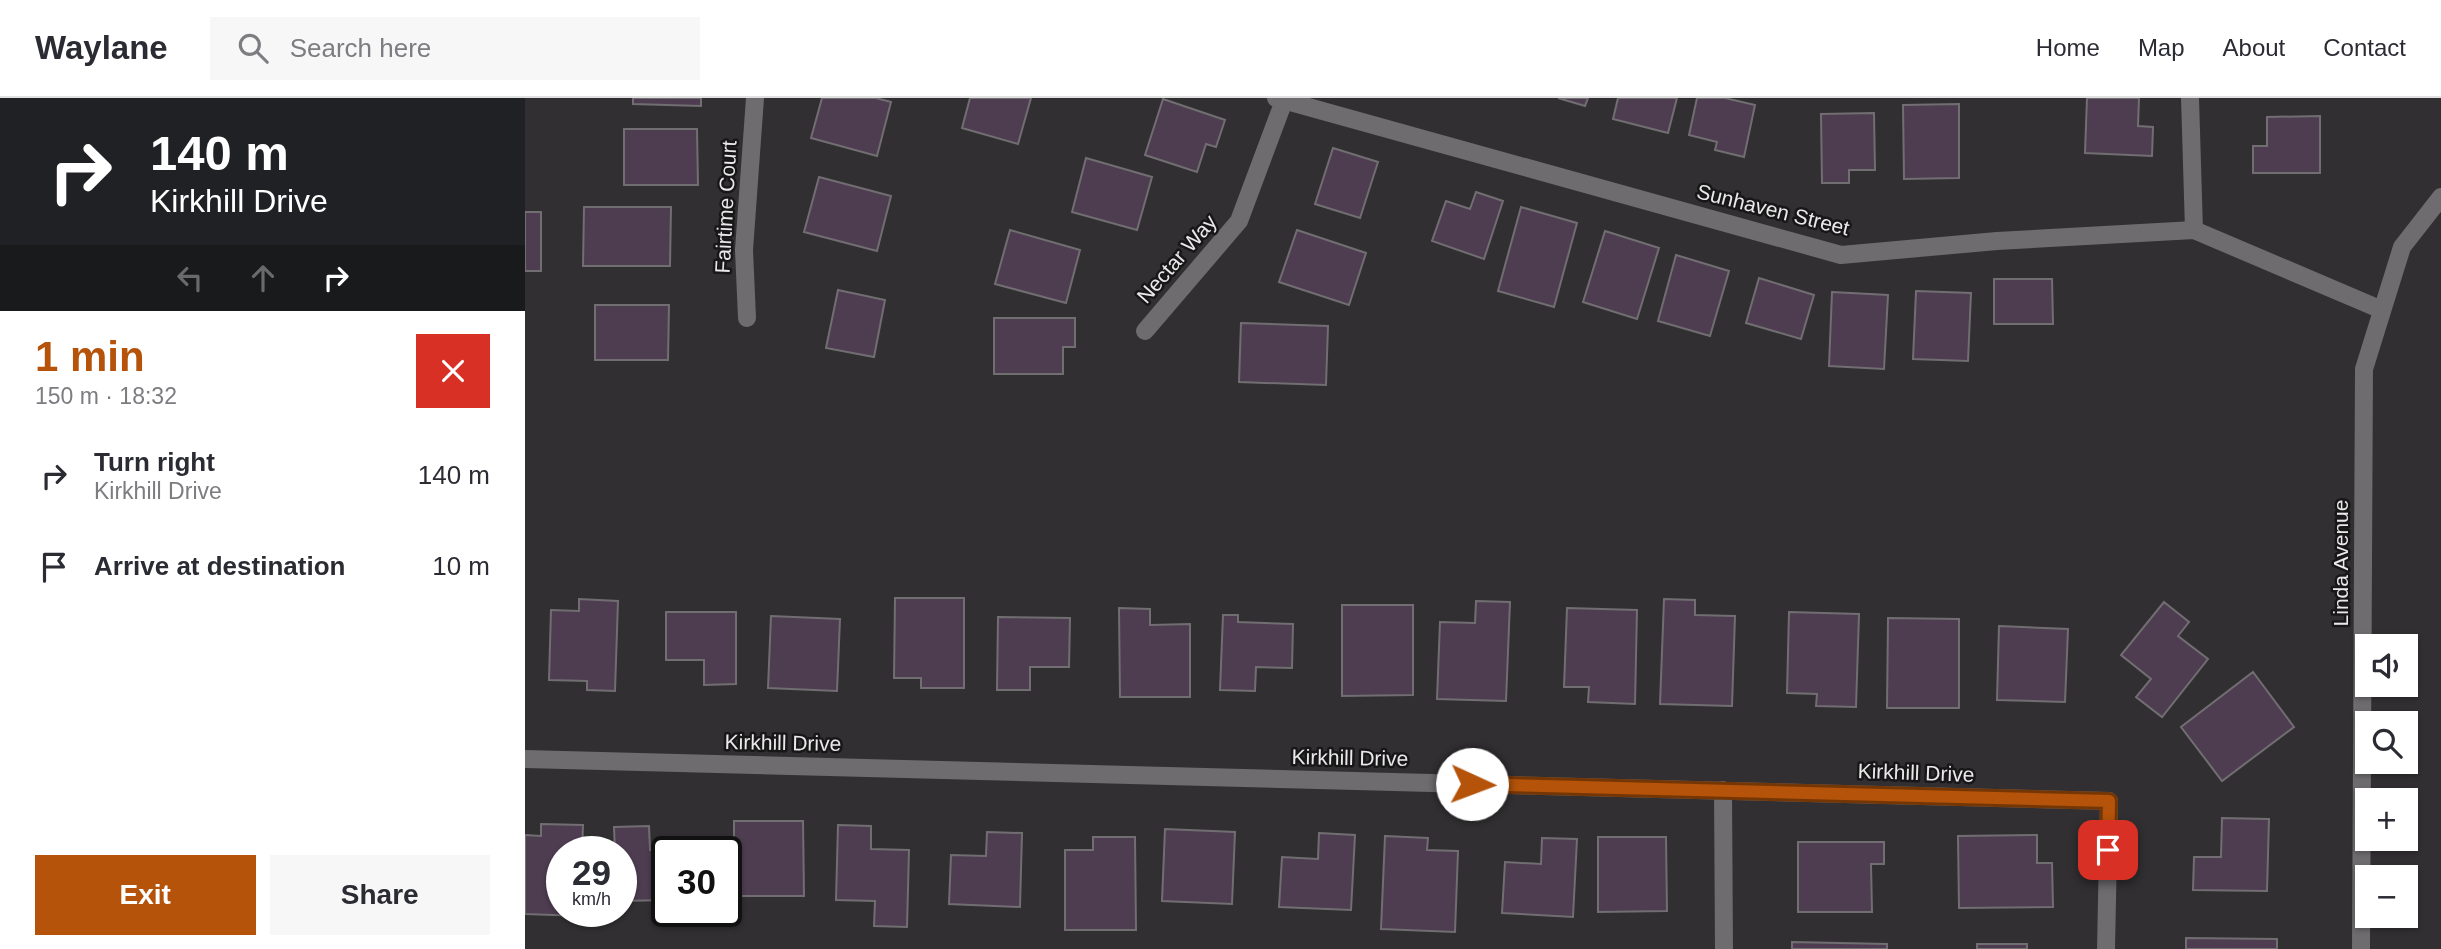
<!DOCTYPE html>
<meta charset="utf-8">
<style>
body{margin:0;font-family:Helvetica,sans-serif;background:#f7f7f7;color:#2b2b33;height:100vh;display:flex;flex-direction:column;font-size:26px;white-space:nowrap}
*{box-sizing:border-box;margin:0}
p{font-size:23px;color:#7c7c81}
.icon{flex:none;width:38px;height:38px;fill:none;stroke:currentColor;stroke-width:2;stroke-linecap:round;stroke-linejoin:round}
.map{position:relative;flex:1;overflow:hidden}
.panel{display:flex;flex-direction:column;background:#fff;width:525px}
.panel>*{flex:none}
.hud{background:#202124;color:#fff;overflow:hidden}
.buttons{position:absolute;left:1830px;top:536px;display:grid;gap:14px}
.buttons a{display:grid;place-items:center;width:63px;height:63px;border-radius:0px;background:#fff;box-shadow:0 2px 5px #0004;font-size:35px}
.speed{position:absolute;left:21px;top:738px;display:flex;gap:14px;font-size:35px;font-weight:700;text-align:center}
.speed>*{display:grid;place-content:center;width:91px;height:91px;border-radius:50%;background:#fff;box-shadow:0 2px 5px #0004;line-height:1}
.speed small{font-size:18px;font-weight:400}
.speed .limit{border:4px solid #111;border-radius:10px;background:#fff;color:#111}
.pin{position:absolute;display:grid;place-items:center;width:60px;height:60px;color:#fff;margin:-30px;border-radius:14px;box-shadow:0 4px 10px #0006}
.me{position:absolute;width:77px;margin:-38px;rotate:92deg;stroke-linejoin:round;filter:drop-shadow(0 0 5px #0008)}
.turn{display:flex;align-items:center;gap:24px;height:147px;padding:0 35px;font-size:32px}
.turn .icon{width:91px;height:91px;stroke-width:2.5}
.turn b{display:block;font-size:49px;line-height:60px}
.lanes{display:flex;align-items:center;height:66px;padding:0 35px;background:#0003;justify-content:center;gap:35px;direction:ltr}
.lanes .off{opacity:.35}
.round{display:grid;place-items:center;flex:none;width:74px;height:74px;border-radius:0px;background:#f7f7f7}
.head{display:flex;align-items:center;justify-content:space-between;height:119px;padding:0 35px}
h1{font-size:42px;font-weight:700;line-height:52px;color:#b45309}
.primary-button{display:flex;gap:14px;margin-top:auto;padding:14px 35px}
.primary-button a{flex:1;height:80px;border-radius:0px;background:#b45309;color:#fff;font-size:28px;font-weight:700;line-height:80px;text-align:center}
.primary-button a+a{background:#f7f7f7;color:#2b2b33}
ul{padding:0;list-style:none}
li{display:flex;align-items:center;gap:21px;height:91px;padding:0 35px}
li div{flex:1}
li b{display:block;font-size:26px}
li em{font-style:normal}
header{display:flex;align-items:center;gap:42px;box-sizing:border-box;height:98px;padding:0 35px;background:#fff;border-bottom:2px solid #e1e1e2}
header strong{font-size:33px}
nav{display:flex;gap:38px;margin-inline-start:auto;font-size:24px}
.search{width:490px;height:63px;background:#f7f7f7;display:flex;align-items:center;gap:18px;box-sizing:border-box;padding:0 24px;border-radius:0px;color:#7c7c81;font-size:26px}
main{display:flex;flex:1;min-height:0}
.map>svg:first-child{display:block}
</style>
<header>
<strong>Waylane</strong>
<div class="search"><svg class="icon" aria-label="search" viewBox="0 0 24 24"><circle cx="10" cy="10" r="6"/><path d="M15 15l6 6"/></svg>Search here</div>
<nav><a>Home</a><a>Map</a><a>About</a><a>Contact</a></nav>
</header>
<main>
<section class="panel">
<div class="hud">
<div class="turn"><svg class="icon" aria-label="right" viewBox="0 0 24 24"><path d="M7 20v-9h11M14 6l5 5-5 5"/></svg><div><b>140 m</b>Kirkhill Drive</div></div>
<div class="lanes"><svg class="icon off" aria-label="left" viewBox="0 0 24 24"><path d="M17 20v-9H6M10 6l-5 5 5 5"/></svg><svg class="icon off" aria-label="ahead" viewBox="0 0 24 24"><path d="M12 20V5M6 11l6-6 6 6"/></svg><svg class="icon" aria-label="right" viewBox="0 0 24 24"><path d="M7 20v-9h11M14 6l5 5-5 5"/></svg></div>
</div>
<div class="head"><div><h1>1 min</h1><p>150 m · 18:32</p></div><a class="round" style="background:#d93025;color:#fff"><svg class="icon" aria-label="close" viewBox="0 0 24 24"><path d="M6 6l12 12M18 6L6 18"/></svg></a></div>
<ul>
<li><svg class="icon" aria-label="right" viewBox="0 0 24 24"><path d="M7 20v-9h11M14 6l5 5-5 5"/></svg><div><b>Turn right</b><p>Kirkhill Drive</p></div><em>140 m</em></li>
<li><svg class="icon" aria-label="arrive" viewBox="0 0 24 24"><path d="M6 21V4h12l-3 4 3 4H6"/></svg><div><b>Arrive at destination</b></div><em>10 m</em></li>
</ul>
<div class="primary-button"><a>Exit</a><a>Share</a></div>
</section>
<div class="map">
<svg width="1916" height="851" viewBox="0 0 1916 851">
<rect width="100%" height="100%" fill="#312f31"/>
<!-- building -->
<path fill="#4e3c51" stroke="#716e71" stroke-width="2" d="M108,0H176V8L108,6Z
M297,0H351L366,4L352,58L286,40Z
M445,0H506L493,46L437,30Z
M1033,0H1063L1060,8Z
M1093,0H1152L1143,35L1088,21Z
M1172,0H1200L1230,7L1219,59L1190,52L1192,44L1164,37Z
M1562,0H1614L1613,28L1628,29L1627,58L1560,55Z
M638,1L700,22L691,49L681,46L672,74L620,57Z
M1434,6V80L1379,81L1378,7Z
M1349,15L1350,72H1324V85H1297L1296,16Z
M1795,18V75H1728V48H1742V19Z
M99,31H172L173,87H99Z
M808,50L853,64L835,120L790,106Z
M561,60L627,79L612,132L547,114Z
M294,79L366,98L352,153L279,134Z
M951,94L978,103L959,161L907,143L921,103L945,111Z
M59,109H146L145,168H58Z
M996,109L1052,125L1029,209L973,193Z
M0,114H16V173H0Z
M485,132L555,152L541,205L470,186Z
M772,132L841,155L824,207L754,184Z
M1080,133L1134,150L1112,221L1058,204Z
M1151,157L1204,173L1185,238L1133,223Z
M1234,180L1289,197L1276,241L1221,225Z
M1469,181H1527L1528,226H1469Z
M313,192L360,202L349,259L301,250Z
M1391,193L1446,195L1443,263L1388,261Z
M1307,194L1363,197L1359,271L1304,268Z
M70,207H144L143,262H70Z
M469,220H550V249H538V276H469Z
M716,225L803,228L801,287L714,284Z
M370,500H439V590H396V580H369Z
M54,501L93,503L90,593L62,592V583L24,582L26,512L54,513Z
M1139,501L1170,502V517L1210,518L1207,608L1135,606Z
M951,503L985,504L981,603L912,601L915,524L950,525Z
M1639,504L1664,524L1653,538L1683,561L1637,619L1611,599L1626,581L1596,557Z
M817,507H888V597L817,598Z
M594,510L625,511V527L665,526V599H595Z
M1042,510L1112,512L1110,606L1063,604L1064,589H1039Z
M141,514H211V586L179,587V562H141Z
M1264,514L1334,516L1331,609L1291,608L1292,596L1262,595Z
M698,517H713V524L768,526L767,570L731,569L730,593L695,592Z
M246,518L315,521L312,593L243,590Z
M473,519L545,520L544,569H505V592H472Z
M1363,520L1434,521V610H1362Z
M1474,528L1543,531L1540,604L1472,602Z
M1728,574L1769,629L1697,683L1656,629Z
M1697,720L1744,721L1742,793L1668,792L1669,759H1696Z
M209,723H278L279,798H209Z
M16,726L58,727L57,754H37V814H56V818L0,816V737L16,738Z
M313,727L346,728V751L384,752L382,829L349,828L350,803L311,802Z
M124,728L125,752L161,751V754H142V802L96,803V754H90L89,729Z
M640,731L710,734L707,806L637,803Z
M462,734L497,735L495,809L424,806L426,757L461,758Z
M794,735L830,737L826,812L754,809L757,759L793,761Z
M1512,737V765H1527L1528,809L1434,810L1433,738Z
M860,738L903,740L902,752L933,753L930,834L856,831Z
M568,739H610L611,832H540V752H568Z
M1073,739H1141L1142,813L1073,814Z
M1017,740L1052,741L1048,819L977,815L980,764L1016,766Z
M1273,744H1359V766H1346L1347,814H1273Z
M1661,840L1752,841V851H1661Z
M1267,844L1362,846V851H1267Z
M1452,846H1502V851H1452Z"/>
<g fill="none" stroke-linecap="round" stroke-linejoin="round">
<!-- minor -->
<path stroke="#6e6c6e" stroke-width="18" d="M751,0L1316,157L1472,143L1669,132L1857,212
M1665,0L1669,132
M222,220L219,152L230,0
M620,233L714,123L760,0
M0,661L1584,703L1581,851
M1198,692L1199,851
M1836,851L1839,271L1877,149L1916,99"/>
</g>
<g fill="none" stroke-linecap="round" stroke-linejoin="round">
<defs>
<path id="route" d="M947,686L1584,703L1583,752"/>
</defs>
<!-- route casing -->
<use href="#route" stroke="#753606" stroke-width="18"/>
<!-- route -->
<use href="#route" stroke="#b45309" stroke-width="12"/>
</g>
<g text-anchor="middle" stroke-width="5" stroke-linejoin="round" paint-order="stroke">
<!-- street labels -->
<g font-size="21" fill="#eae8ea" stroke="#181718">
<text transform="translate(201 109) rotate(-87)" y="7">Fairtime Court</text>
<text transform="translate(1248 112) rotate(14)" y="7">Sunhaven Street</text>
<text transform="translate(652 161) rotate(-49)" y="7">Nectar Way</text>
<text transform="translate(1816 465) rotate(-90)" y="7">Linda Avenue</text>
<text transform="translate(258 645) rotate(1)" y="7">Kirkhill Drive</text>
<text transform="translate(825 660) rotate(1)" y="7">Kirkhill Drive</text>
<text transform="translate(1391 675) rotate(2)" y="7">Kirkhill Drive</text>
</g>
</g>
</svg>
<div class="buttons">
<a><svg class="icon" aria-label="sound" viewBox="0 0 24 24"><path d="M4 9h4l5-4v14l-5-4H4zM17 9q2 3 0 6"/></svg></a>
<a><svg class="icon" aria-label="search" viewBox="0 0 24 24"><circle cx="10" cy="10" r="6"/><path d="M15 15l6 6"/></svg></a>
<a>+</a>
<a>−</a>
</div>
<div class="speed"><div>29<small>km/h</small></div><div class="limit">30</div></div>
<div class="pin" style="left:1583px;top:752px;background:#d93025"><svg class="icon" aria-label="arrive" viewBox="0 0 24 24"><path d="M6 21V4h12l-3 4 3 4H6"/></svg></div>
<svg class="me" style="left:947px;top:686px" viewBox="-20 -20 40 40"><circle r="19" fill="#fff"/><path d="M0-13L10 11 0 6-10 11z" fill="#b45309"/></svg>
</div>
</main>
